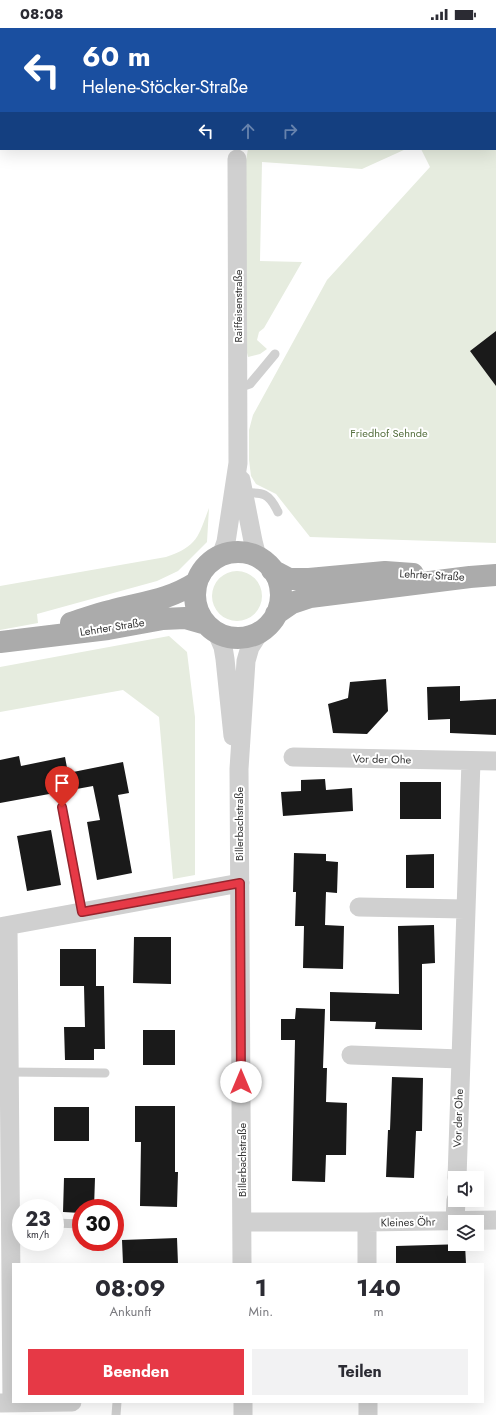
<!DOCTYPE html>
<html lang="de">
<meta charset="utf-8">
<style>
body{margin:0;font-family:Jost,sans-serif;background:#f2f2f3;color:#2b2b33;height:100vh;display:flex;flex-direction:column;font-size:15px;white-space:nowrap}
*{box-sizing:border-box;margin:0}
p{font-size:13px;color:#7c7c81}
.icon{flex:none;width:22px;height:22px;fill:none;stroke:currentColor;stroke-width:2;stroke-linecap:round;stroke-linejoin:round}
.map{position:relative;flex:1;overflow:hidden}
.side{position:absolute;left:12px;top:1235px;width:472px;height:140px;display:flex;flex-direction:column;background:#fff;border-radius:0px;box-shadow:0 4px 16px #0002}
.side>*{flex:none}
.hud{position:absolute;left:0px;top:0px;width:496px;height:122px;box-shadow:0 4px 16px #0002;background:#1a4fa0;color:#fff;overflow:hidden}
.controls{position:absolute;left:448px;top:1143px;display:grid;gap:8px}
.controls a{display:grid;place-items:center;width:36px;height:36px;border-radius:0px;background:#fff;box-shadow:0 4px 16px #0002;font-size:20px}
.speed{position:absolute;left:12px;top:1171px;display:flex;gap:8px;font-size:20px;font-weight:700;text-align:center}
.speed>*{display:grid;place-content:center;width:52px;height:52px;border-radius:50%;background:#fff;box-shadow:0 4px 16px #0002;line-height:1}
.speed small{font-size:10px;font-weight:400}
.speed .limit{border:6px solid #d22;background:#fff;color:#111}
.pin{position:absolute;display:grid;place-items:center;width:34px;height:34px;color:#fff;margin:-41px -17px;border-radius:50% 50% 50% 0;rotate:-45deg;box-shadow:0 0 4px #0007}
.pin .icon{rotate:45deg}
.me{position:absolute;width:44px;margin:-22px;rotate:0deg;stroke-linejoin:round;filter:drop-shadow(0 0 3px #0008)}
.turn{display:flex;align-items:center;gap:14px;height:84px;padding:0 16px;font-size:18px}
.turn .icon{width:52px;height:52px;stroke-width:2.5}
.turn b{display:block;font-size:28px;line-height:34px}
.lanes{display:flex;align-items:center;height:38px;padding:0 16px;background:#0003;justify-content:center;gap:20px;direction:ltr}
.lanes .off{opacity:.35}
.eta{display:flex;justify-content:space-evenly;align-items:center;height:68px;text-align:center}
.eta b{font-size:24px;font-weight:700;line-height:28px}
.cta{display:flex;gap:8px;margin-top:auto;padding:8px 16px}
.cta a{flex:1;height:46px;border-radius:0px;background:#e63946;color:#fff;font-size:16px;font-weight:700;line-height:46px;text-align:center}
.cta a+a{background:#f2f2f3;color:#2b2b33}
.status{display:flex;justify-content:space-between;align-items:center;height:28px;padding:0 20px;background:#fff;direction:ltr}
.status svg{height:11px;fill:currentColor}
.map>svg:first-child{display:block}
</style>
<div class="status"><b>08:08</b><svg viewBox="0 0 49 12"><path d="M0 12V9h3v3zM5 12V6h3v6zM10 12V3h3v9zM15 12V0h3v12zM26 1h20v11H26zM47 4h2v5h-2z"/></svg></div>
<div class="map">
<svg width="496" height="1387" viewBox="0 0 496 1387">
<rect width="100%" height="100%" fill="#fff"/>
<!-- green -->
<path fill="#e6ecdf" d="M266,0H496V515L310,509L276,466L256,456L251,448L249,432V402L253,387L327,252L430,139L421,121H495V1Z
M248,121H406L362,141L262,134L260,233L302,234L264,300L259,304L257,312L267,321L260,326L248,329L245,316V138Z
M209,480L207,514L178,543L157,553L37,586L38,595L0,602V558L166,529C198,518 198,509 209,480Z
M212 568a25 25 0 1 1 50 0a25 25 0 1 1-50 0Z
M169,608L187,624L195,689V847L173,851L159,689L123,662L0,684V639Z"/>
<!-- building -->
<path fill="#1a1a1a" d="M496,303V358L470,323Z
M386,651L388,683L367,706L333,705L328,676L348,670L350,654Z
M460,658V673L496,671V707L450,705V691L428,692L427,659Z
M19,728L21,738L65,729L68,745L123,734L129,765L118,767L132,845L97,852L87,794L100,792L93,758L0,775V732Z
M325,751L326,762L352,760L353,783L283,788L281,764L301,763V752Z
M400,754H441V791H400Z
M51,802L61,857L27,863L17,808Z
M294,825L326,826V833L338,834L337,865L326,864L325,897L344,898L343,941L303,940L304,898H295L296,864H293Z
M434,826V860H406V827Z
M434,897L435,935L422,936V1002L375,1001L376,994L330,993V964L399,966L398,898Z
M134,909H171V956L133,955Z
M60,921H96V958H104L105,1021H94V1032H65L64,999H85L84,958H60Z
M296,980L325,981L323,1040H327L326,1074L347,1075L346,1127H326L325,1154L292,1153L295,1012H281V991H295Z
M143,1002H175V1037H143Z
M392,1049L423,1050L422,1103H416L414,1150L386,1149L388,1102H390Z
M135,1078H175V1144H178L177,1179L140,1178L141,1114H135Z
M54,1079H89V1113H54Z
M64,1150H95L94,1180H81V1185L63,1184Z
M177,1210L178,1236H123L122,1212Z
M465,1216L466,1236H396V1218Z"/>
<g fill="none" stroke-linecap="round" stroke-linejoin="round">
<!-- service -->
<path stroke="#d0d0d0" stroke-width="9" d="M251,0V1
M238,360L250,356L275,326
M243,465C263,464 269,465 278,484
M62,779L82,884
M9,1044L105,1045
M55,1195L81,1196
M116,1387L117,1374"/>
<!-- minor -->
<path stroke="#d0d0d0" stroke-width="19" d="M241,452L253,513L257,529
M221,528L226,514L238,435L237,131
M217,605L223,619L225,631L233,708
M293,729L496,733
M359,879L465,881
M8,898L12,1374
M0,899L240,855
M351,1027L460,1031
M457,1150L471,733
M455,1193L456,1172
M242,1194H367L496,1192
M367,1194V1236
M242,1236L239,741L246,633L250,619L259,605
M243,1374V1387
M368,1374V1387
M0,1375L72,1374"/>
<!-- primary -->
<path stroke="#ababab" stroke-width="22" d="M195 567a43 43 0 1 1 86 0a43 43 0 1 1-86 0Z
M272,542L289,551H309L385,544L413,546
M276,586L292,575L310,569L470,549L496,547
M71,595C84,591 97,586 110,583C143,574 167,573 197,554
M0,614L108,601L163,591L185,590L206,596"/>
</g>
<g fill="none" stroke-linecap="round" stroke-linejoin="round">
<defs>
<path id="route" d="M62,779L82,884L240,855L241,1054"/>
</defs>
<!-- route casing -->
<use href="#route" stroke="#96252e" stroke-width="10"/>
<!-- route -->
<use href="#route" stroke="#e63946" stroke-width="7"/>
</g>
<g text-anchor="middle" stroke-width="4" stroke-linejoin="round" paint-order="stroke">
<!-- street labels -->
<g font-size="11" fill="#333" stroke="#fff">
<text transform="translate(238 278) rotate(-90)" y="4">Raiffeisenstraße</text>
<text transform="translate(432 547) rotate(3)" y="4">Lehrter Straße</text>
<text transform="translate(112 599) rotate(-9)" y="4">Lehrter Straße</text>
<text transform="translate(382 731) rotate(1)" y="4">Vor der Ohe</text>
<text transform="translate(239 796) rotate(-90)" y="4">Billerbachstraße</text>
<text transform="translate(458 1090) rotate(-88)" y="4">Vor der Ohe</text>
<text transform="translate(242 1132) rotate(-90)" y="4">Billerbachstraße</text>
<text transform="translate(408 1194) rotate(-1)" y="4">Kleines Öhr</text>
</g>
<!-- park labels -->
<g font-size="11" fill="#56703f" stroke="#fff">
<text x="389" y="409">Friedhof Sehnde</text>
</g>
</g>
</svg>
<div class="controls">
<a><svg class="icon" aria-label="sound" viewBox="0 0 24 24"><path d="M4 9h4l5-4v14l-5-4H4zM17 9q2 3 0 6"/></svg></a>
<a><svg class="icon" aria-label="layers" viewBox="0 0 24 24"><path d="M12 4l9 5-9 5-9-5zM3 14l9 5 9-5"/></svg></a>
</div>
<div class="speed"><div>23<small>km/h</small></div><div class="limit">30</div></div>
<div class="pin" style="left:62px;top:779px;background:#d93025"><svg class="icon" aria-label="arrive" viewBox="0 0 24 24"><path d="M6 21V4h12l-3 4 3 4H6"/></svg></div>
<svg class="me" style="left:241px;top:1054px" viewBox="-20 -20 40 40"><circle r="19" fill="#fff"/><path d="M0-13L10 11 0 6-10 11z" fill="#e63946"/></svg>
<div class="hud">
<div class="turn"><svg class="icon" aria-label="left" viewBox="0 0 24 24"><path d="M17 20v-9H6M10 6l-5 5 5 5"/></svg><div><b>60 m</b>Helene-Stöcker-Straße</div></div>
<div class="lanes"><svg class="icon" aria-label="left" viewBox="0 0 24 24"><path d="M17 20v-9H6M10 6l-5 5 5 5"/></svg><svg class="icon off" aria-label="ahead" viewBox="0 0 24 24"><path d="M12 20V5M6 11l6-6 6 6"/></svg><svg class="icon off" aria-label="right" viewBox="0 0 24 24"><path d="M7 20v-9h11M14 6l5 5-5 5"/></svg></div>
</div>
<section class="side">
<div class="eta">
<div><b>08:09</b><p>Ankunft</p></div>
<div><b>1</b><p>Min.</p></div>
<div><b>140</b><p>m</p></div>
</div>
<div class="cta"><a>Beenden</a><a>Teilen</a></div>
</section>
</div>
